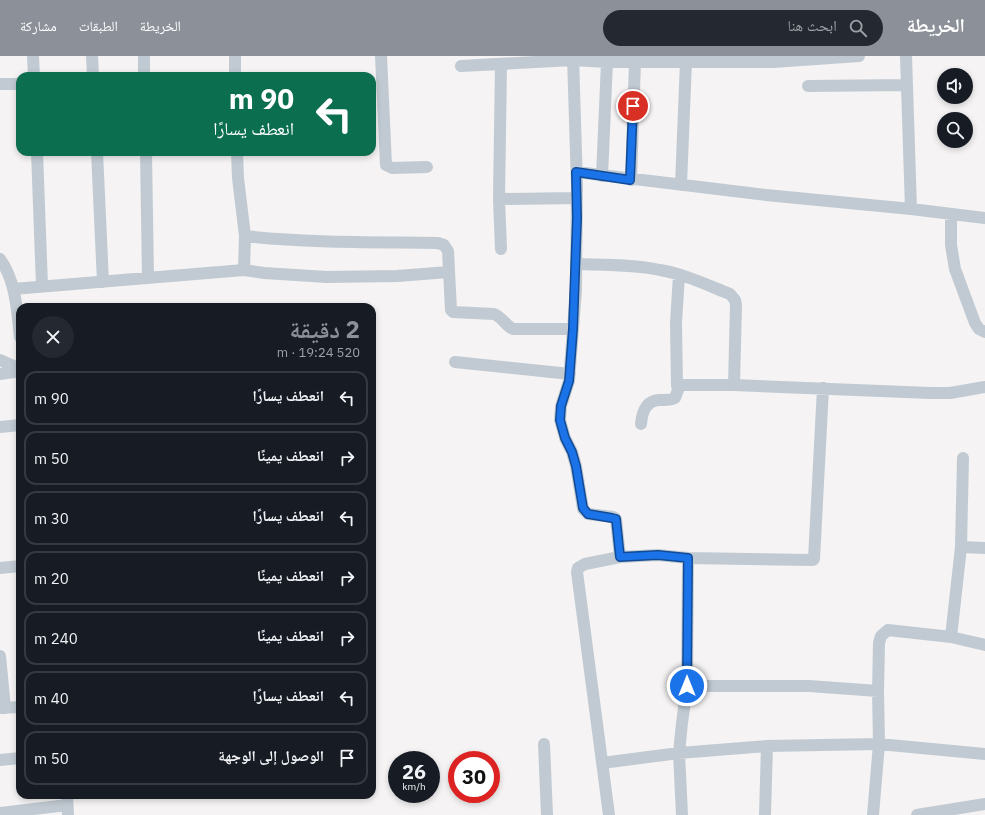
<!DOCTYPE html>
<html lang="ar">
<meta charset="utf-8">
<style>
body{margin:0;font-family:"IBM Plex Sans","Noto Naskh Arabic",sans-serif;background:#242831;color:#f1f3f6;direction:rtl;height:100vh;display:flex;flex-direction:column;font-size:15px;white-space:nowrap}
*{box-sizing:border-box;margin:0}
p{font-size:13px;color:#9ea1a6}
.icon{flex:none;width:22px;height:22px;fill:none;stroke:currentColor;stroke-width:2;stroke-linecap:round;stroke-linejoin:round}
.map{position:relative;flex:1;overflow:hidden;direction:ltr}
.sheet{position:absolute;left:16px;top:247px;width:360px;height:496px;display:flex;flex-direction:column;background:#171b24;border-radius:12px;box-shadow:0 2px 6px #0003;direction:rtl}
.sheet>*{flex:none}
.guide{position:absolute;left:16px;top:16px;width:360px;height:84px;border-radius:12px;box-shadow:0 2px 6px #0003;direction:rtl;background:#0b6e4f;color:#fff;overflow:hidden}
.fabs{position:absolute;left:937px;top:12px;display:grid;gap:8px}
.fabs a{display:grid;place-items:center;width:36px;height:36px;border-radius:50%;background:#171b24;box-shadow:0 2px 6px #0003;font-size:20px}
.speed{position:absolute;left:388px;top:695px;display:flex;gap:8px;font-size:20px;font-weight:700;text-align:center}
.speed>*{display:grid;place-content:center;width:52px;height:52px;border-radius:50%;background:#171b24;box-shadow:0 2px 6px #0003;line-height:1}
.speed small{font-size:10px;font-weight:400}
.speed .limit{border:6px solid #d22;background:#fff;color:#111}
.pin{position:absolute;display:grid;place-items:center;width:34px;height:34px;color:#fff;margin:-17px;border:2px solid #fff;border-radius:50%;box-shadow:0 1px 4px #0007}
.me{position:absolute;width:44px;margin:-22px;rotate:0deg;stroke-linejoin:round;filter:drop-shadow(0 0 3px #0008)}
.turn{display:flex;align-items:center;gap:14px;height:84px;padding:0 16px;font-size:18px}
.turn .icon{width:52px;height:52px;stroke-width:2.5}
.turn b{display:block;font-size:28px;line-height:34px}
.round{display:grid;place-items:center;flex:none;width:42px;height:42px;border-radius:21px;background:#242831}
.overview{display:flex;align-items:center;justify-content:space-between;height:68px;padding:0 16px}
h1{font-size:24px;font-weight:700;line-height:30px;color:#8c9099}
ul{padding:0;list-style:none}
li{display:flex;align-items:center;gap:12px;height:54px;margin:0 8px 6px;padding:0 8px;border:2px solid #363941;border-radius:12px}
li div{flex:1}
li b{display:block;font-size:15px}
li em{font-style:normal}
header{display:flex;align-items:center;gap:24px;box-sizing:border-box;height:56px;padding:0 20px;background:#8c9099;color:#fff}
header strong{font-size:19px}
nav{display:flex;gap:22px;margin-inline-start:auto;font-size:14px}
.search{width:280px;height:36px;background:#242831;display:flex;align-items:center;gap:10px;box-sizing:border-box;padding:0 14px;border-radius:22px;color:#9ea1a6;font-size:15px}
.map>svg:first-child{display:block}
</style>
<header>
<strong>الخريطة</strong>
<div class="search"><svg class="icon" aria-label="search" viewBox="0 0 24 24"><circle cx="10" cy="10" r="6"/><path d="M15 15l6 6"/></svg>ابحث هنا</div>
<nav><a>الخريطة</a><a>الطبقات</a><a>مشاركة</a></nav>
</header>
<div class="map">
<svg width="985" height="759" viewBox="0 0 985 759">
<rect width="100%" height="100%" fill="#f5f3f3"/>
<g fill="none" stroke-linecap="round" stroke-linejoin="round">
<!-- minor -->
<path stroke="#c1cad2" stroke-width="12" d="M33,0L34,20
M92,0L93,20
M144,0V20
M235,0V20
M381,0L386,109L392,112L427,111
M573,0L577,129L576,234L569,325L561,350L560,364L565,382L572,396L576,410L583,453L588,458L613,461L616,463L620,501
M906,0L911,153
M461,10L573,4L607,6H773L859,0
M0,28H20
M808,30L907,29
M37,96L42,230
M97,96L103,226
M146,96L148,222
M237,96L238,122L245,180L244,214
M577,116L766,139L911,153L985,162
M602,120L607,6
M631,124L635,6
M681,129L686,5
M499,143L577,142
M951,158V189L955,213L975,267L979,273L985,276
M245,180C309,187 373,186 438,187L444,189L448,195L451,254L453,256L494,258C502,261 506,270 513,273H573
M501,193L499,143L501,8
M0,203C16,225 17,255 20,281
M576,208C603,209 632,208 660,214C684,218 707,229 730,238L735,244L736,249L734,329
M13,233L244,214L264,217L327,221L397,220L449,216
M0,304L20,313
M455,306L570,318
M0,318L20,315
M677,329L676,267L679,219
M641,368C642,357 645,345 659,344C665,344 669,345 675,342L678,334L677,329H734L930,337H950L985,331
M0,371L20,369
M961,491L985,492
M0,512L20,510
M951,581L961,491L963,402
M0,600L5,652
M687,630H809L878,635
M0,652L20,651
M544,688L547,759
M0,704L20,702
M602,707L679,697L767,690L879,688L985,698
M67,739L68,759
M0,757L67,749
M609,759L577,516L578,512L585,508L620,501L658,499L688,502L813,504L814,503L823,332
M682,759L679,697L682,667L687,630L688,502
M765,759L767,690
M873,759L879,688L878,635L879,587L881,580L888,574L951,581L985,589
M917,759L985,748"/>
</g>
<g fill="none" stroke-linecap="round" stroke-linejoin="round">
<defs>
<path id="route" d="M633,50L630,124L576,116L577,162L573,273L569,325L561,350L560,364L565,382L572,396L576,410L583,452L588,458L612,462L616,463L620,501L658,499L688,502L687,630"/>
</defs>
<!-- route casing -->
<use href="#route" stroke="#114b97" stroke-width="10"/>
<!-- route -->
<use href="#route" stroke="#1a73e8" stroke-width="7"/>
</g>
</svg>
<div class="fabs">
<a><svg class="icon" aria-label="sound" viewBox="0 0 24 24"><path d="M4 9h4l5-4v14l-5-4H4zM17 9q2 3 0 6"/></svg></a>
<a><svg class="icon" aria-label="search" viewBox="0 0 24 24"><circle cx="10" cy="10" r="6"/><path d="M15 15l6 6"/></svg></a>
</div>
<div class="speed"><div>26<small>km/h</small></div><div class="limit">30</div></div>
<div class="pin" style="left:633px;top:50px;background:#d93025"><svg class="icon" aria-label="arrive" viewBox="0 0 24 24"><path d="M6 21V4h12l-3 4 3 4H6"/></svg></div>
<svg class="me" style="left:687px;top:630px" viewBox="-20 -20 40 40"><circle r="17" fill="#1a73e8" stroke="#fff" stroke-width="3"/><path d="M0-11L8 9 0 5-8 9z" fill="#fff"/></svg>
<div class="guide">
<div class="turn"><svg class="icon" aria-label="left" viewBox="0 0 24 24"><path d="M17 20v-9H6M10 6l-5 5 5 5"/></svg><div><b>90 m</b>انعطف يسارًا</div></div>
</div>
<section class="sheet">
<div class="overview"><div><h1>2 دقيقة</h1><p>520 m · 19:24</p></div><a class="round"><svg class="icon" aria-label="close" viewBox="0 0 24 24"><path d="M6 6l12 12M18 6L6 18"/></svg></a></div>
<ul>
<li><svg class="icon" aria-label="left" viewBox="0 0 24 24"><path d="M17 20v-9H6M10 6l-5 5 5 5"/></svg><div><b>انعطف يسارًا</b></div><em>90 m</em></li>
<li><svg class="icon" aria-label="right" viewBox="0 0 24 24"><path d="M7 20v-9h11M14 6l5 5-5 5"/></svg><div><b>انعطف يمينًا</b></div><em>50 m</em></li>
<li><svg class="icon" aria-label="left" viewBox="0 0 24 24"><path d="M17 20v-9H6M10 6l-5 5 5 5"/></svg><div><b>انعطف يسارًا</b></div><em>30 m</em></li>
<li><svg class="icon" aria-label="right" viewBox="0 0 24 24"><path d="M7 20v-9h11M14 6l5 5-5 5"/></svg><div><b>انعطف يمينًا</b></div><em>20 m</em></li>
<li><svg class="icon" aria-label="right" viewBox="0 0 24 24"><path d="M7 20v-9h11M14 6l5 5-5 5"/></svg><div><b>انعطف يمينًا</b></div><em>240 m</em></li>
<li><svg class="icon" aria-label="left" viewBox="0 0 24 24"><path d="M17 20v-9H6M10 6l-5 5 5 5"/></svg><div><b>انعطف يسارًا</b></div><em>40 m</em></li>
<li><svg class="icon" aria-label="arrive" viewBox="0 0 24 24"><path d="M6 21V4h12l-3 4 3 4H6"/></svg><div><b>الوصول إلى الوجهة</b></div><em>50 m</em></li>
</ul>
</section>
</div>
